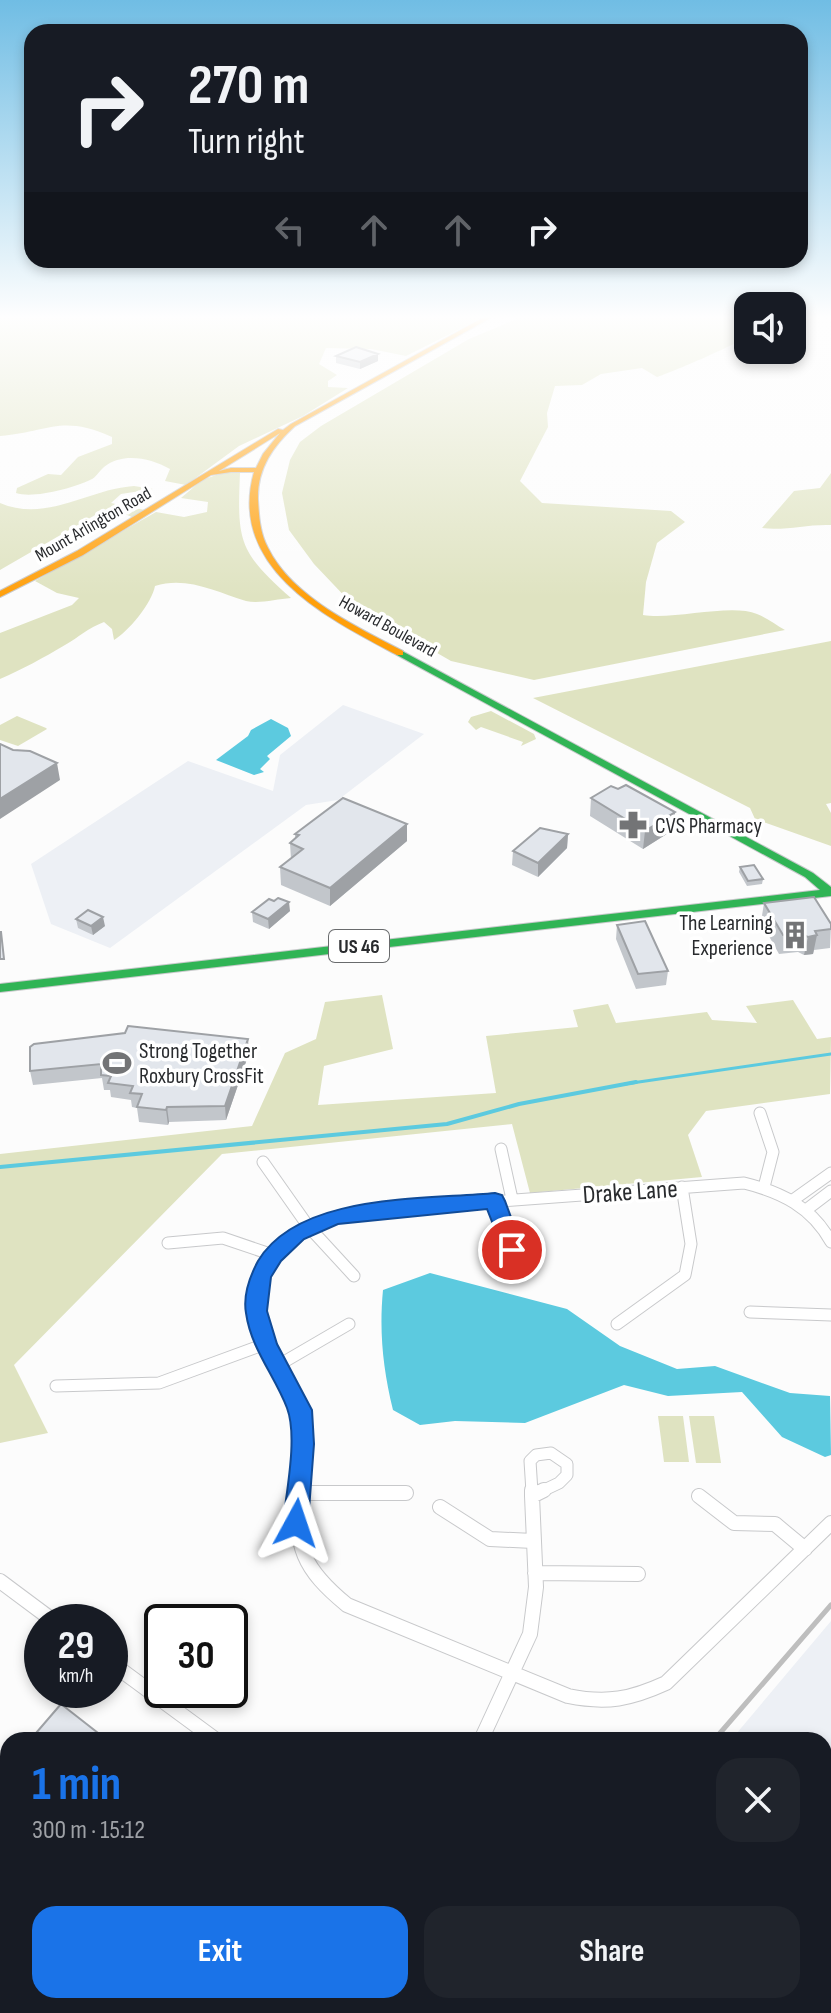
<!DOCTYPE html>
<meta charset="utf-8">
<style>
body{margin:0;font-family:"Sofia Sans Condensed",sans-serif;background:#20242c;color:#f1f3f6;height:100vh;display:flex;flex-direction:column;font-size:30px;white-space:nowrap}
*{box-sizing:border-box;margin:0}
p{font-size:26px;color:#9ea1a6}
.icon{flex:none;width:44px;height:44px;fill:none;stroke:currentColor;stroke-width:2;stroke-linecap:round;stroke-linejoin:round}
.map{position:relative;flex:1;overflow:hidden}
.details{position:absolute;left:0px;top:1732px;width:832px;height:282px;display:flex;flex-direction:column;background:#171b24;border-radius:24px 24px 0 0;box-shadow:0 4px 12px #0003}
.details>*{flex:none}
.hud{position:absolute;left:24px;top:24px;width:784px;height:244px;border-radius:24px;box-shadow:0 4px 12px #0003;background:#171b24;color:#f1f3f6;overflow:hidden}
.fabs{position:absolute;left:734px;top:292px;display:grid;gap:16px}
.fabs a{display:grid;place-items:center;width:72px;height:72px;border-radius:16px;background:#171b24;box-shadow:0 4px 12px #0003;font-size:40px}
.speed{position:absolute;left:24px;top:1604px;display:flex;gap:16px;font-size:40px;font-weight:700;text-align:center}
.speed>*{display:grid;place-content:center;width:104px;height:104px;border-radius:50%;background:#171b24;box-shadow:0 4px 12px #0003;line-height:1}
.speed small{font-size:20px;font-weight:400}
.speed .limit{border:4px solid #111;border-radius:12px;background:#fff;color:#111}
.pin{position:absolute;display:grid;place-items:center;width:68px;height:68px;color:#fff;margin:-34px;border:4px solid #fff;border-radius:50%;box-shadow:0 2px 8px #0007}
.me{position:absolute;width:88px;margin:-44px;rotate:5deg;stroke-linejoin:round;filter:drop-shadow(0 0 6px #0008)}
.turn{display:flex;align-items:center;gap:28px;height:168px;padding:0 32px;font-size:36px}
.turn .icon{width:104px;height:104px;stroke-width:2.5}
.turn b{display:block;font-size:56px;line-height:68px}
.lanes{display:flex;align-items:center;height:76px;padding:0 32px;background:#0003;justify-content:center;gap:40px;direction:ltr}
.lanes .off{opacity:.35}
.round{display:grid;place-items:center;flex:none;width:84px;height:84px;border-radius:24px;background:#20242c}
.summary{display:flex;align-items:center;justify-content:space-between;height:136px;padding:0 32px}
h1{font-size:48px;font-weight:700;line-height:60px;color:#1a73e8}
.cta{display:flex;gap:16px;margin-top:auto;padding:16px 32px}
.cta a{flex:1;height:92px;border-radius:24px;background:#1a73e8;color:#fff;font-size:32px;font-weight:700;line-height:92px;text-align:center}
.cta a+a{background:#20242c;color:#f1f3f6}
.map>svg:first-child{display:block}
</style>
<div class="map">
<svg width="831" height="2013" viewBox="0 0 831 2013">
<rect width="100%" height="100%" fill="#fcfcfc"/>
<!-- built -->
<path fill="#edf0f5" d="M343,705L424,734L338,800L306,805L110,948L51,924L31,864L188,761L273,791L280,755Z
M831,1621V2013H501L507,2006H824V1740H731Z"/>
<!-- green -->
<path fill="#dfe3c1" d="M0,316H486L406,356L371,349L326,348L319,364L337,375L328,381V387L348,388L303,416L239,446L186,485L165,481L170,469C150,458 123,452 104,467C99,471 96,478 90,480C73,488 33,499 16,493L17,488L48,474L61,475L78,457L112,444V437C61,414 49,432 0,436Z
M524,316H748C748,321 750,330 748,335C745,341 668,374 657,377L642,368L601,374L582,385L555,386L547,413L548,427L520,481L542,503L671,511L685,522L657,543L646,582L643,615C675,620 731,603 757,614C767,618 776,625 785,630L534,680L451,661L352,604L314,564L289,530L282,493L290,460L300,442L321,426L469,339Z
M225,472L240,473C237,542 239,552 291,598C277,599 259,604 246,601C216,592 187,576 155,586C152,603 128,632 114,640L112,629L104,622C88,628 79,637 65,645C43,658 23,669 0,679V633L72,605L79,598L57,593L35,581L156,512L184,517L207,512L208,502L181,498L202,480Z
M831,473V525C807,524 785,531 762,528L794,491L820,488Z
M134,486L153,489L121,494L111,503L145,510L134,518L116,510L102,511L0,570V503C47,523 88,489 134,486Z
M831,641V803L826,804L831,813V846L755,819L750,808L533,698Z
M491,711L534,734L536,739L521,746L523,742L481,727L476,730L468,722L471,717Z
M17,716L46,728L47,729L18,746L0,740V725Z
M382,995L393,1049L324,1066L318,1105L496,1093L486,1036L578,1027L573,1010L608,1004L616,1023L707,1012L712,1020L757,1023L746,1006L793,1000L817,1039L831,1037L830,1094L706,1111L688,1135L702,1177L530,1193L512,1124L222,1154L14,1365L48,1433L0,1443V1154L252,1126L285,1053L316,1039L325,1002Z
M658,1416H683L689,1462H664Z
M689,1416H714L721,1463H696Z"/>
<!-- water -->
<path fill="#5ccadf" d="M271,719L288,728L291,736L267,756L270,759L260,769L264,772L254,775L216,760L248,736L251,730Z
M430,1273L567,1309L620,1346L677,1369L715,1366L790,1393L830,1396L831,1455L825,1457L782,1437L742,1392L668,1396L624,1385L525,1423L455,1421L420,1425L393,1410C383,1369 379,1332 383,1290Z"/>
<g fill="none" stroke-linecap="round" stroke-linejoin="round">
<!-- stream-far1 -->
<path stroke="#5ccadf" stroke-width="3" d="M625,1084L831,1054"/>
<!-- stream -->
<path stroke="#5ccadf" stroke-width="4" d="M0,1167L447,1124L519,1104L636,1082"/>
<defs>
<path id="street-far1" d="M760,1113L773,1152L764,1187
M501,1149L512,1199
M263,1162L308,1226L354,1276
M793,1200L831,1173
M495,1201L521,1274
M806,1210L831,1191
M168,1243L223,1238L273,1255
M750,1312L831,1315
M617,1324L685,1275L691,1244L682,1187
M277,1366L349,1324
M56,1386L159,1383L265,1344
M299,1492C302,1464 307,1434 299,1407C292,1383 274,1364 264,1342C232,1270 294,1228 355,1212L744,1183C781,1192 812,1207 831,1242
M532,1492L530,1461L536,1455L551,1453L567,1464V1475L559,1483L540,1492"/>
<path id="street" d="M299,1490C294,1547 303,1569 347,1605L568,1696C607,1704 631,1699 666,1683L831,1523
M532,1490V1496L544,1490
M298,1493H406
M699,1496L734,1523L775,1524L805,1549
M440,1507L490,1539L533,1541
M535,1573L638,1574
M0,1581L55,1622
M110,1662L216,1740
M481,1740L530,1634L536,1587L532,1496
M293,2013L299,2006"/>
<path id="fast" d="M400,650L813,873L831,887V896L0,992V984L820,890L805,877L397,655L396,653Z
M0,1957L8,1961V2001L0,1998Z
M23,2006H52L55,2013H26Z"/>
<path id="slow" d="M486,316H494L295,426C273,446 257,469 258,500C259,517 260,533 268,548C292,597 357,627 403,651V655H397C327,618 227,568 254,472H231L211,475L83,555L0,597V591L77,551L278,429L283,430L291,424ZM280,433L263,454L256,468H231L219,471Z"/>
</defs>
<!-- street-far1 casing -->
<use href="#street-far1" stroke="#c8c9cb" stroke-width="13"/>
<!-- street casing -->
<use href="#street" stroke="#c8c9cb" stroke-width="16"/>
<!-- fast casing -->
<use href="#fast" stroke="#c8c9cb" stroke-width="2"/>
<!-- slow casing -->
<use href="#slow" stroke="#c8c9cb" stroke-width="2"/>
<!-- street-far1 -->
<use href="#street-far1" stroke="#fff" stroke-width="11"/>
<!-- street -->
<use href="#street" stroke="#fff" stroke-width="14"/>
<!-- fast -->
<use href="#fast" fill="#30b455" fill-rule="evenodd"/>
<!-- slow -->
<use href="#slow" fill="#ff9f0a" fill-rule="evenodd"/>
<!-- rail -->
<path stroke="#bebebe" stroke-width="5" d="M714,1740L831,1605
M487,2013L492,2006"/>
</g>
<!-- wall -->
<path fill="#c2c6cb" d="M378,354V361L360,369L336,363V356Z
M591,798L675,812L673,830L643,849L590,816Z
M295,834L407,841L330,906L281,885L280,867L291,859L290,843L295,839Z
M568,834L567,848L538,877L512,865L513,851Z
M740,867L763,879L762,884L747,886L739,872Z
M764,903L831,924L830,948L814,950L813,954L804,955L798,952L779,954L761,922Z
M290,911L269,929L253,922L252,912Z
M76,919L105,926L93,935L78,928Z
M617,925L668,971L666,985L636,989L616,939Z
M125,1033L249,1053L226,1120L169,1122L168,1125L139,1122L137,1108L132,1107L131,1100L111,1097L110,1090H104L102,1078L33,1085L30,1071Z
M8,1766V1802L2,1797L0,1791V1775Z"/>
<!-- shaded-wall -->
<path fill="#9ea1a5" d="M378,354V361L360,369V362Z
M57,763L60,780L0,819V799Z
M675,812L673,830L643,849L645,831Z
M407,824V841L330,906V888Z
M568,834L567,848L538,877V863Z
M289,902L290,911L269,929L268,919Z
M103,917L105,926L93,935L91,926Z
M817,935L813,954L804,955L808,937Z
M248,1039L249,1053L226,1120L225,1106Z
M167,1107L169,1122L168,1125L166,1110Z"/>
<!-- building -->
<path fill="#e2e6ec" stroke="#9ea1a5" stroke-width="2" d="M356,347L378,354L360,362L336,356Z
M0,744L13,750L30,751L57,763L0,799Z
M626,785L675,812L645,831L591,798L611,786L618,789Z
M343,798L407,824L330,888L280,867L303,849L290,843L299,835L295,834Z
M540,828L568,834L538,863L513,851Z
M754,865L763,879L748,881L740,867Z
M814,897L831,924V929L815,931L817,935L808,937L801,933L783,935L764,903Z
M278,898L289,902L268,919L252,912L269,899L274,901Z
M88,910L103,917L91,926L76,919Z
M645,921L668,971L638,974L617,925Z
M0,932H1L4,959H0Z
M128,1026L248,1039L225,1106L167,1107L166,1110L137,1107L142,1094L130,1093L133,1086L108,1083L111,1076L101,1075V1064L30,1071V1047L34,1044L125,1033Z
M61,1704L107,1740H30Z
M8,1766V1791L0,1784V1775Z
M363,2006H394L400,2013H357Z
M724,2006H759L768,2013H721Z"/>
<!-- sky -->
<linearGradient id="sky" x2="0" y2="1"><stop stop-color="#70bde4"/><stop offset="0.53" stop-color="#fefefe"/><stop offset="1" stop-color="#fefefe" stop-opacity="0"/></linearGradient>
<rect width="831" height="598" fill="url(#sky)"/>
<!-- route -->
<path fill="#1a73e8" stroke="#114b97" stroke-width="2" d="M495,1193L502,1195L505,1201L523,1250L520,1255L512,1258L505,1255L487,1209L338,1224L304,1239L281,1261L271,1277L267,1311L277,1344L312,1410L314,1444L308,1523L305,1531L296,1535L287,1531L283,1523C286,1493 298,1437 287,1408C275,1376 251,1349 246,1313C243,1296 250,1276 258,1261C299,1193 423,1200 495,1193Z"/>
<!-- icons -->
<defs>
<symbol id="pharmacy-bare" viewBox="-9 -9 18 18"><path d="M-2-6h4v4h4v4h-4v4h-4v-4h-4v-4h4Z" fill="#737476" stroke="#fff" stroke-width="2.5" paint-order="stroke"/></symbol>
<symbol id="building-bare" viewBox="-9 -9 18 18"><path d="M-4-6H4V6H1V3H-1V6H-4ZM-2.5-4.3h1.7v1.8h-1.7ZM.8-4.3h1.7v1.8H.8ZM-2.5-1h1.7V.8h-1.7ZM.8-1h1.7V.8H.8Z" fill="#737476" stroke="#fff" stroke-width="2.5" paint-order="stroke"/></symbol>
<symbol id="stadium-bare" viewBox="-9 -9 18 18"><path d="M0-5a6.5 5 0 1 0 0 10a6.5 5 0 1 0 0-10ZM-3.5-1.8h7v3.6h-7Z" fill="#737476" stroke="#fff" stroke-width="2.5" paint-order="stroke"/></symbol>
</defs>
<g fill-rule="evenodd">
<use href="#pharmacy-bare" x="613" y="805" width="40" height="40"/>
<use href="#building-bare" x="775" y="915" width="40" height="40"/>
<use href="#stadium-bare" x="97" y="1043" width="40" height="40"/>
</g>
<g text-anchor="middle" stroke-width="7" stroke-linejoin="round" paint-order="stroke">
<!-- far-street labels -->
<g font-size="18" fill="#292b2e" stroke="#fff">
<text transform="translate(93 524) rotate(-30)" y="6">Mount Arlington Road</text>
<text transform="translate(388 626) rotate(29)" y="6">Howard Boulevard</text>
</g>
<!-- shield labels -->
<rect fill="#fff" stroke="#696b6d" stroke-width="2" x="329" y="930" width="60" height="32" rx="6"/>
<g font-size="20" font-weight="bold" fill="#292b2e">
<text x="359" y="953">US 46</text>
</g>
<!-- poi labels -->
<g font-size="22" fill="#292b2e" stroke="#fff" text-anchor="start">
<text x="655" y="833">CVS Pharmacy</text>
<text x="773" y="930" text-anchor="end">The Learning<tspan x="773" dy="25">Experience</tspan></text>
<text x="139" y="1058">Strong Together<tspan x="139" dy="25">Roxbury CrossFit</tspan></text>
</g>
<!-- near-street labels -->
<g font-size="26" fill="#292b2e" stroke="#fff">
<text transform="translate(630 1191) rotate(-4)" y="9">Drake Lane</text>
</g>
</g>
</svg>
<div class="fabs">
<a><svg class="icon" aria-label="sound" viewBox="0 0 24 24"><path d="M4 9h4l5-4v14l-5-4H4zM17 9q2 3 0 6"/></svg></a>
</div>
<div class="speed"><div>29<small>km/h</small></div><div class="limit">30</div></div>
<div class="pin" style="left:512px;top:1250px;background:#d93025"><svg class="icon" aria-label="arrive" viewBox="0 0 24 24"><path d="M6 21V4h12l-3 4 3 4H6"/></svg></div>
<svg class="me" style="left:296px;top:1523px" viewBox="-20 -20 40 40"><path d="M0-17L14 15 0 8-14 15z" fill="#1a73e8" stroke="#fff" stroke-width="4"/></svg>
<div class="hud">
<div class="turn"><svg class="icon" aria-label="right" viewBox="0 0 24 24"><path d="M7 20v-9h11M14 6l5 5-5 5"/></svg><div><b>270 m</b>Turn right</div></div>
<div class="lanes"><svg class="icon off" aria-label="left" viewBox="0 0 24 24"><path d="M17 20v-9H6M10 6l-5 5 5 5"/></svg><svg class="icon off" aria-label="ahead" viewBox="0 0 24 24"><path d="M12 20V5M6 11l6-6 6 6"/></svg><svg class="icon off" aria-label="ahead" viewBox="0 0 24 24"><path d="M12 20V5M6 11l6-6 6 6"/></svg><svg class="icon" aria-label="right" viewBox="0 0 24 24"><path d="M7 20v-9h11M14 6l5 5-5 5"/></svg></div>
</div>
<section class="details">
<div class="summary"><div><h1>1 min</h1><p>300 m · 15:12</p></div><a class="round"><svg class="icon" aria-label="close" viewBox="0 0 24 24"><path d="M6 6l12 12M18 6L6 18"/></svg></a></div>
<div class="cta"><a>Exit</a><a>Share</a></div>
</section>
</div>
